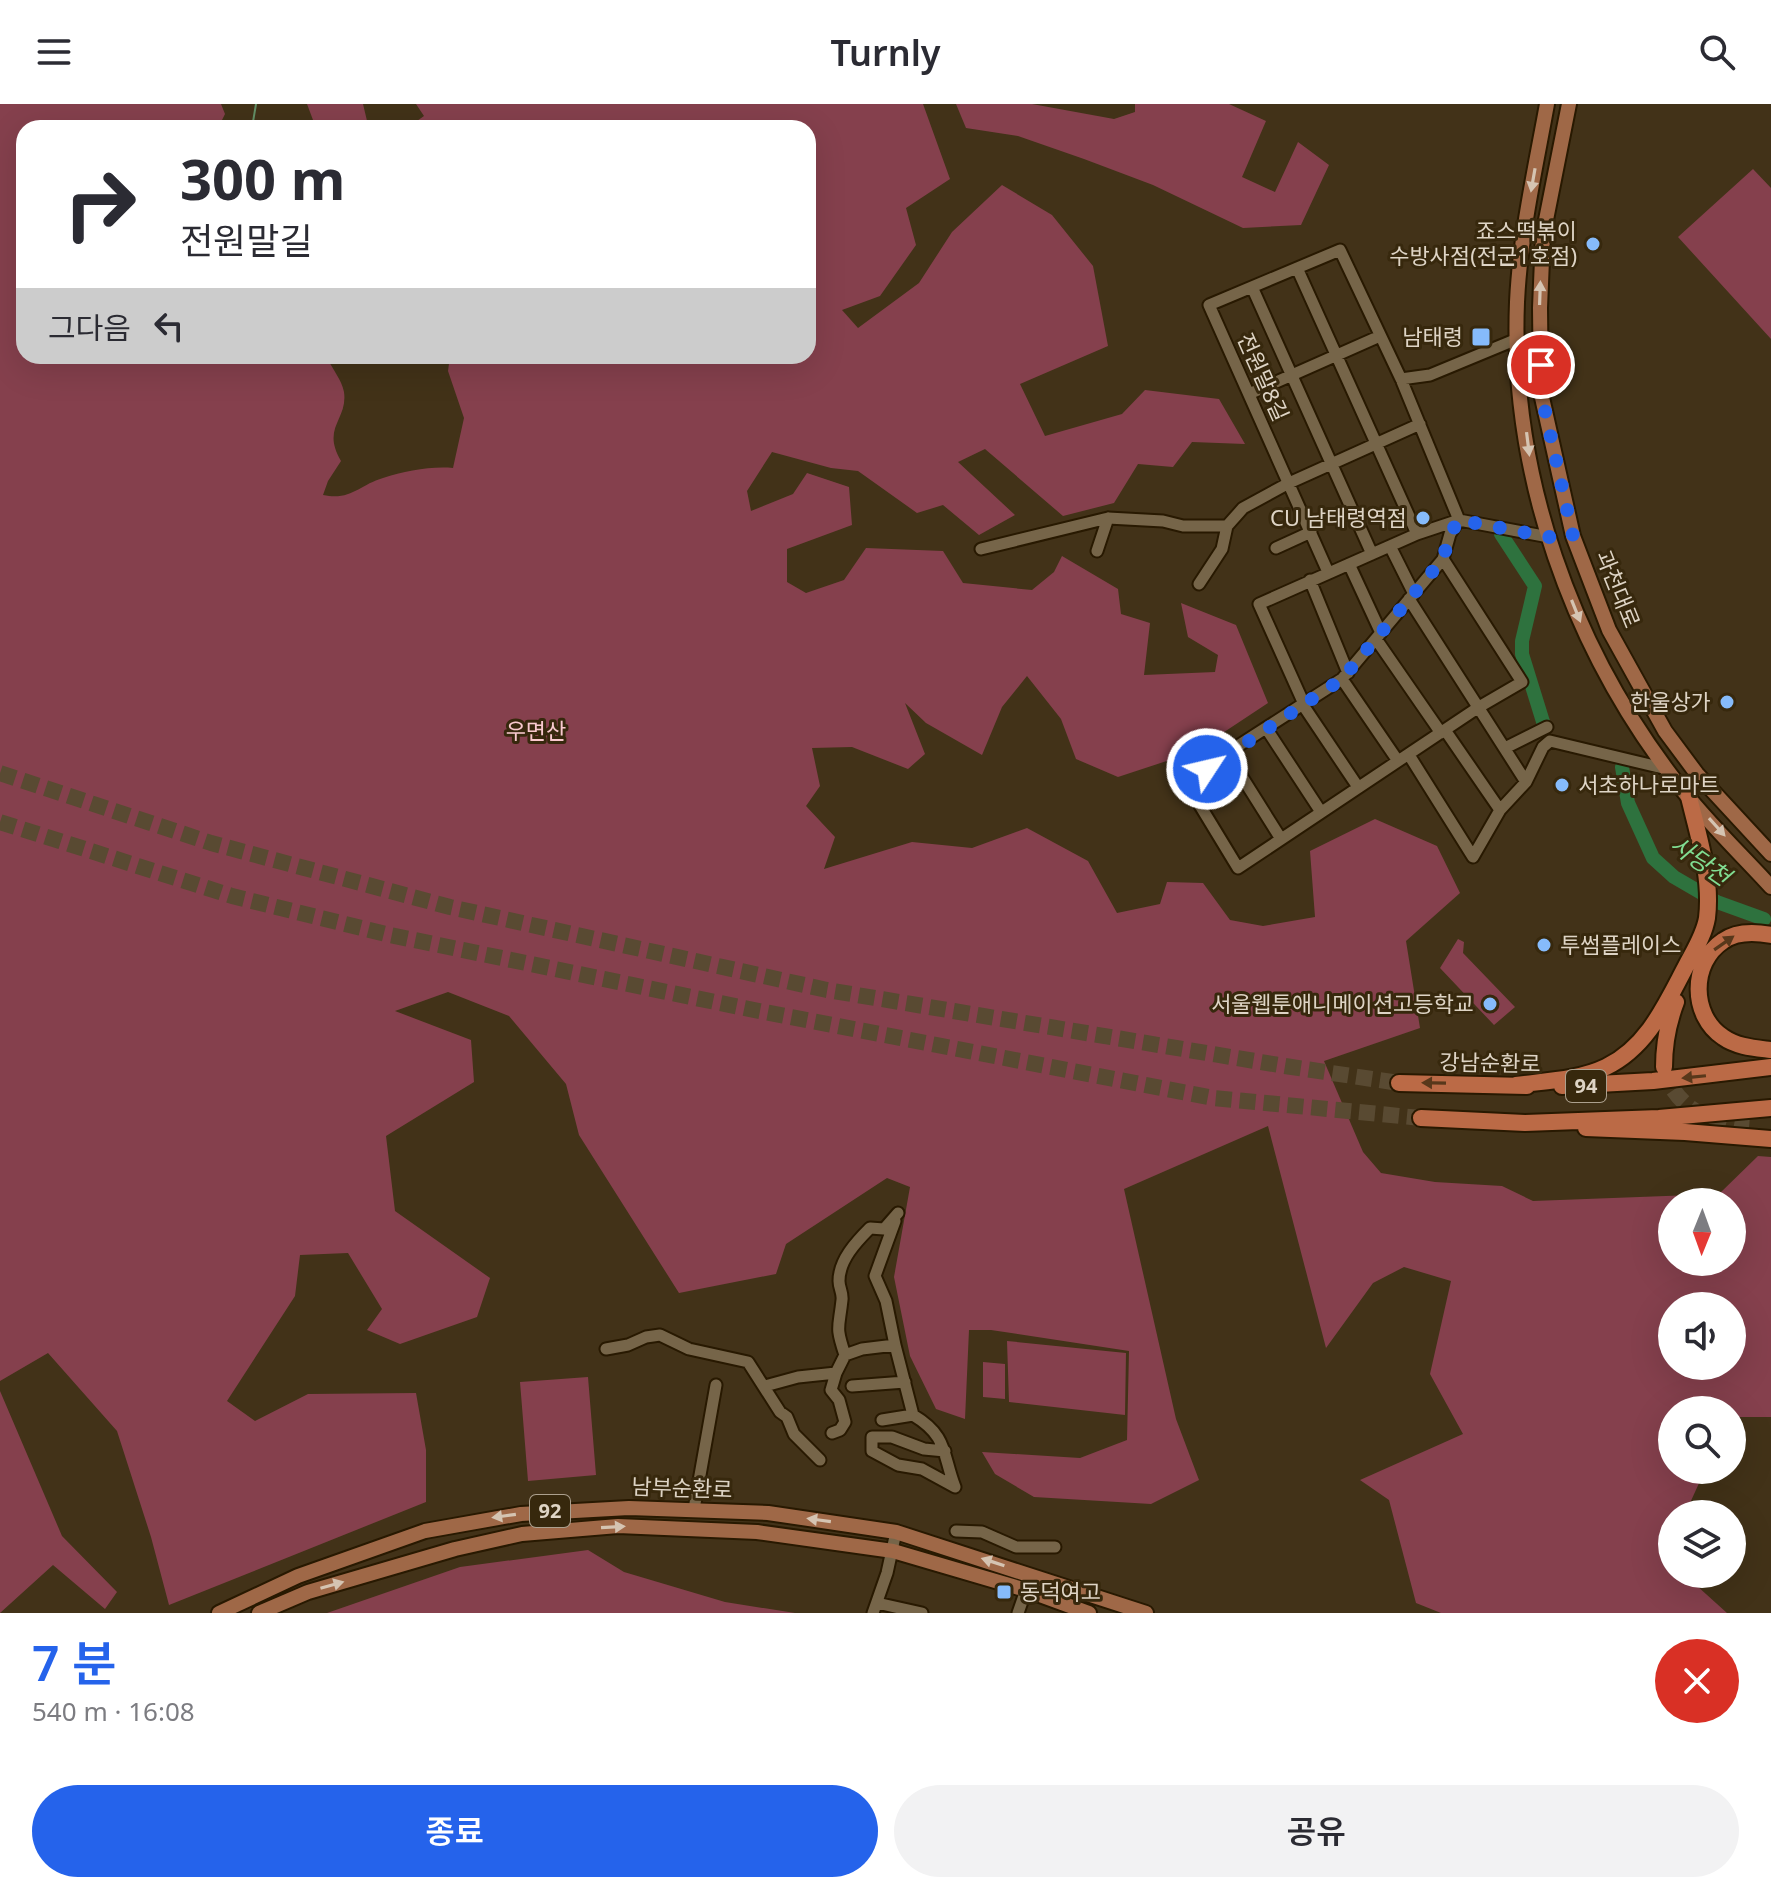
<!DOCTYPE html>
<html lang="ko">
<meta charset="utf-8">
<style>
body{margin:0;font-family:"Noto Sans","Noto Sans KR",sans-serif;background:#f2f2f3;color:#2b2b33;height:100vh;display:flex;flex-direction:column;font-size:30px;white-space:nowrap}
*{box-sizing:border-box;margin:0}
p{font-size:26px;color:#7c7c81}
.icon{flex:none;width:44px;height:44px;fill:none;stroke:currentColor;stroke-width:2;stroke-linecap:round;stroke-linejoin:round}
.map{position:relative;height:1509px;overflow:hidden}
.side{display:flex;flex-direction:column;background:#fff;flex:1}
.side>*{flex:none}
.hud{position:absolute;left:16px;top:16px;width:800px;height:244px;border-radius:24px;box-shadow:0 8px 32px #0002;background:#fff;color:#2b2b33;overflow:hidden}
.needle{width:52px;rotate:181deg}
.fabs{position:absolute;left:1658px;top:1084px;display:grid;gap:16px}
.fabs a{display:grid;place-items:center;width:88px;height:88px;border-radius:50%;background:#fff;box-shadow:0 8px 32px #0002;font-size:40px}
.pin{position:absolute;display:grid;place-items:center;width:68px;height:68px;color:#fff;margin:-34px;border:4px solid #fff;border-radius:50%;box-shadow:0 2px 8px #0007}
.me{position:absolute;width:88px;margin:-44px;rotate:55deg;stroke-linejoin:round;filter:drop-shadow(0 0 6px #0008)}
.turn{display:flex;align-items:center;gap:28px;height:168px;padding:0 32px;font-size:36px}
.turn .icon{width:104px;height:104px;stroke-width:2.5}
.turn b{display:block;font-size:56px;line-height:68px}
.then{display:flex;align-items:center;height:76px;padding:0 32px;background:#0003;gap:16px;font-size:30px}
.round{display:grid;place-items:center;flex:none;width:84px;height:84px;border-radius:42px;background:#f2f2f3}
.headline{display:flex;align-items:center;justify-content:space-between;height:136px;padding:0 32px}
h1{font-size:48px;font-weight:600;line-height:60px;color:#2563eb}
.action{display:flex;gap:16px;margin-top:auto;padding:16px 32px}
.action a{flex:1;height:92px;border-radius:48px;background:#2563eb;color:#fff;font-size:32px;font-weight:600;line-height:92px;text-align:center}
.action a+a{background:#f2f2f3;color:#2b2b33}
header{display:flex;justify-content:space-between;align-items:center;height:104px;padding:0 32px;background:#fff;font-size:36px;font-weight:600}
.map>svg:first-child{display:block}
</style>
<header><svg class="icon" aria-label="menu" viewBox="0 0 24 24"><path d="M4 6h16M4 12h16M4 18h16"/></svg>Turnly<svg class="icon" aria-label="search" viewBox="0 0 24 24"><circle cx="10" cy="10" r="6"/><path d="M15 15l6 6"/></svg></header>
<div class="map">
<svg width="1771" height="1509" viewBox="0 0 1771 1509">
<rect width="100%" height="100%" fill="#423218"/>
<!-- green -->
<path fill="#85404d" fill-rule="evenodd" d="M0,0H221L225,10L218,24H24V252H326C331,263 342,276 344,288C348,316 321,323 341,357L328,377L323,391C351,397 359,381 383,374C405,367 431,362 453,364L464,314L448,267L450,252H808V24H407L424,12L416,0H923L950,75L906,104L916,141L880,192L842,206L858,224L919,179L952,128L1002,81L1052,111L1093,162L1108,242L1020,280L1045,332L1122,310L1145,286L1219,295L1245,340L1192,338L1173,363L1138,360L1114,399L1063,412L985,345L958,358L1015,411L979,431L943,401L917,409L858,367L831,364L772,348L747,387L751,407L793,390L807,369L849,383L852,421L787,445V478L806,489L844,476L866,444L943,447L963,479L1032,486L1054,468L1062,452L1118,485L1121,510L1150,519L1144,571L1215,568L1218,551L1188,533L1181,499L1236,521L1268,599L1194,648L1118,673L1076,655L1061,615L1027,572L1002,603L982,651L926,619L905,599L925,650L908,665L852,643L812,644L820,682L806,702L835,733L824,765L912,738L972,744L1027,724L1088,757L1117,809L1160,800L1167,778L1203,779L1230,816L1263,822L1315,813L1310,747L1375,715L1437,742L1460,789L1406,837L1420,924L1324,957L1363,1048L1381,1069L1435,1078L1502,1082L1533,1097L1719,1090L1758,1052L1771,1053V1313H1732V1306H1672V1366H1705L1685,1410H1672V1470H1690L1696,1481L1727,1509H1441L1416,1499L1389,1396L1360,1376L1463,1330L1430,1270L1451,1177L1404,1163L1373,1179L1326,1244L1268,1022L1124,1085L1176,1315L1199,1376L1151,1400L1034,1393L995,1370L982,1348L1080,1354L1127,1336L1129,1247L991,1226H969L965,1315L936,1305L910,1252L894,1173L910,1083L887,1074L786,1140L776,1170L679,1189L579,1031L566,980L509,912L448,888L395,907L471,936L474,978L386,1032L395,1107L490,1174L477,1213L400,1240L367,1226L382,1205L348,1149L300,1151L295,1192L227,1297L255,1317L308,1290L416,1289L426,1346V1398L169,1501L151,1433L117,1327L48,1249L0,1277ZM1732,1098V1158H1672V1098ZM1672,1202H1732V1262H1672Z
M307,0H363L368,21L375,24H316Z
M956,0H1032L1114,15L1135,8V0H1229L1266,17L1242,73L1275,88L1298,38L1329,61L1301,121L1243,124L1153,81L1084,55L1018,32L966,24Z
M1753,65L1771,84V235L1678,133Z
M1458,835L1464,838L1463,849L1515,903L1494,921L1440,864Z
M1007,1237L1126,1249L1125,1311L1009,1298Z
M983,1258L1005,1260V1295L983,1293Z
M588,1273L596,1371L528,1377L520,1278Z
M0,1287L62,1432L117,1488L105,1505L53,1461L0,1509Z
M588,1446L624,1468L725,1498L795,1509H327L460,1463Z"/>
<g fill="none" stroke-linecap="round" stroke-linejoin="round">
<!-- stream -->
<path stroke="#638f66" stroke-width="2" d="M252,24L256,0"/>
<!-- river -->
<path stroke="#2e723e" stroke-width="14" d="M1501,430L1535,482L1522,537V550L1544,621
M1622,663L1628,699L1653,754L1674,773L1717,798L1764,815"/>
<!-- highway-tunnel -->
<path stroke="#594a32" stroke-width="16" stroke-dasharray="16 8" stroke-linecap="butt" d="M0,669L211,739L450,803L827,886L1285,962L1399,979
M0,718L232,792L390,831L759,907L1214,994L1421,1014
M1664,964C1673,1003 1712,1021 1749,1024"/>
<defs>
<path id="minor" d="M1297,164L1417,430
M1252,183L1372,450
M1401,275L1430,271L1517,235
M1249,290L1380,232
M1390,442L1414,490
M1276,444L1311,428
M981,445L1108,414L1163,417L1183,422H1227L1243,404L1289,379L1420,320
M1097,447L1108,414
M1443,455L1522,578L1479,603L1238,764L1187,680L1227,649L1342,575L1443,455L1450,430L1459,416
M1349,460L1381,529
M1328,468L1209,201L1340,146L1401,275L1459,416
M1310,476L1348,569
M1199,480L1222,445L1227,422
M1409,495L1526,678
M1376,535L1441,629
M1342,575L1398,657
M1304,600L1259,500L1417,430L1459,416L1549,433
M1303,601L1358,683
M1266,624L1321,708
M1445,626L1500,706
M1505,644L1547,623
M1227,649L1281,735
M1409,651L1473,753L1500,706L1526,678L1543,643L1550,637L1667,665
M895,1241L886,1197L875,1172L895,1117
M606,1245L628,1241L646,1233L660,1231L689,1245L748,1258L780,1308L787,1313L794,1330L820,1356
M845,1251C835,1221 839,1225 842,1196C843,1189 839,1184 839,1177C839,1156 856,1138 870,1124L884,1125L898,1109
M765,1282L798,1273L836,1269L845,1251L862,1245L895,1241L913,1311L882,1316
M852,1282L905,1278
M913,1311C948,1332 942,1349 955,1383
M832,1329L840,1326L845,1318L839,1296L831,1286L836,1269
M945,1347L924,1345L892,1333H872V1347L898,1361L922,1365L955,1383
M694,1405L716,1281
M956,1427L982,1428L1016,1443H1055
M877,1499L922,1509
M873,1509L887,1469L896,1428
M1018,1509L1026,1486"/>
<path id="major" d="M1547,0C1535,66 1520,132 1517,198C1510,371 1572,544 1677,679C1705,716 1740,749 1771,783
M1569,0L1543,131L1540,204L1541,289L1573,432L1609,526L1665,627L1697,670L1771,750
M219,1509L298,1472L425,1427L521,1410L629,1404L768,1409L896,1428L1146,1509
M259,1509L308,1488L455,1445L522,1430L618,1422L757,1428L893,1447L1026,1486L1089,1509"/>
<path id="highway" d="M1771,831C1755,828 1737,827 1723,837C1690,859 1691,912 1723,933C1737,943 1755,944 1771,946
M1664,963C1664,940 1668,919 1676,898
M1399,979L1527,982
M1516,981C1545,977 1579,976 1606,963C1647,943 1665,902 1685,864C1693,848 1704,832 1707,814C1712,773 1698,731 1689,693
M1562,982L1653,977L1771,963
M1421,1014L1525,1019L1659,1014L1771,1004
M1586,1024L1685,1028L1771,1035"/>
</defs>
<!-- minor casing -->
<use href="#minor" stroke="#281901" stroke-width="15"/>
<!-- major casing -->
<use href="#major" stroke="#281901" stroke-width="18"/>
<!-- highway casing -->
<use href="#highway" stroke="#281901" stroke-width="20"/>
<!-- minor -->
<use href="#minor" stroke="#766549" stroke-width="11"/>
<!-- major -->
<use href="#major" stroke="#9f6847" stroke-width="14"/>
<!-- highway -->
<use href="#highway" stroke="#bb6a46" stroke-width="16"/>
</g>
<!-- one-way arrows -->
<defs><path id="oneway-solid" d="M-6-.8H1V-3.2L6.5 0L1 3.2V.8H-6Z" transform="scale(2)"/></defs>
<g fill="#d5c4b2">
<use href="#oneway-solid" transform="translate(1533 76) rotate(100)"/>
<use href="#oneway-solid" transform="translate(1540 189) rotate(-88)"/>
<use href="#oneway-solid" transform="translate(1528 340) rotate(83)"/>
<use href="#oneway-solid" transform="translate(1576 507) rotate(68)"/>
<use href="#oneway-solid" transform="translate(1717 723) rotate(48)"/>
<use href="#oneway-solid" transform="translate(504 1412) rotate(172)"/>
<use href="#oneway-solid" transform="translate(819 1416) rotate(-172)"/>
<use href="#oneway-solid" transform="translate(613 1423) rotate(-3)"/>
<use href="#oneway-solid" transform="translate(993 1458) rotate(-162)"/>
<use href="#oneway-solid" transform="translate(332 1481) rotate(-16)"/>
</g>
<g fill="#58381b">
<use href="#oneway-solid" transform="translate(1724 839) rotate(-35)"/>
<use href="#oneway-solid" transform="translate(1694 973) rotate(174)"/>
<use href="#oneway-solid" transform="translate(1434 979) rotate(-179)"/>
</g>
<g fill="none" stroke-linecap="round" stroke-linejoin="round">
<!-- route -->
<path stroke="#2563eb" stroke-width="14" stroke-dasharray="0 25.2" d="M1207,665L1342,575L1443,455L1450,430L1459,416L1549,433L1573,432L1541,289V261"/>
</g>
<!-- markers -->
<g fill="#86bbfb" stroke="#37280d" stroke-width="3">
<circle cx="1593" cy="140" r="8"/>
<rect x="1471" y="223" width="20" height="20" rx="4"/>
<circle cx="1423" cy="414" r="8"/>
<circle cx="1727" cy="598" r="8"/>
<circle cx="1562" cy="681" r="8"/>
<circle cx="1544" cy="841" r="8"/>
<circle cx="1490" cy="900" r="8"/>
<rect x="996" y="1480" width="16" height="16" rx="4"/>
</g>
<g text-anchor="middle" stroke-width="6" stroke-linejoin="round" paint-order="stroke">
<!-- shield labels -->
<g fill="#37280d" stroke="#aca08e" stroke-width="2">
<rect x="1566" y="966" width="40" height="32" rx="6"/>
<rect x="530" y="1391" width="40" height="32" rx="6"/>
</g>
<g font-size="20" font-weight="bold" fill="#ded4c5">
<text x="1586" y="989">94</text>
<text x="550" y="1414">92</text>
</g>
<!-- poi labels -->
<g font-size="22" fill="#ded4c5" stroke="#37280d" text-anchor="end">
<text x="1577" y="135">죠스떡볶이<tspan x="1577" dy="25">수방사점(전군1호점)</tspan></text>
<text x="1463" y="241">남태령</text>
<text x="1407" y="422">CU 남태령역점</text>
<text x="1711" y="606">한울상가</text>
<text x="1578" y="689" text-anchor="start">서초하나로마트</text>
<text x="1560" y="849" text-anchor="start">투썸플레이스</text>
<text x="1474" y="908">서울웹툰애니메이션고등학교</text>
<text x="1020" y="1496" text-anchor="start">동덕여고</text>
</g>
<!-- street labels -->
<g font-size="22" fill="#ded4c5" stroke="#37280d">
<text transform="translate(1263 273) rotate(66)" y="8">전원말8길</text>
<text transform="translate(1618 485) rotate(68)" y="8">과천대로</text>
<text transform="translate(1490 959) rotate(1)" y="8">강남순환로</text>
<text transform="translate(682 1384) rotate(2)" y="8">남부순환로</text>
</g>
<!-- park labels -->
<g font-size="22" fill="#f9c9cf" stroke="#37280d">
<text x="536" y="635">우면산</text>
</g>
<!-- water labels -->
<g font-size="24" font-style="italic" fill="#81dd92" stroke="#37280d">
<text transform="translate(1700 757) rotate(35)" y="8">사당천</text>
</g>
</g>
</svg>
<div class="fabs">
<a><svg class="needle" viewBox="-14 -14 28 28"><path d="M0-13l5 13h-10z" fill="#e53935"/><path d="M0 13l5-13h-10z" fill="#7c7c81"/></svg></a>
<a><svg class="icon" aria-label="sound" viewBox="0 0 24 24"><path d="M4 9h4l5-4v14l-5-4H4zM17 9q2 3 0 6"/></svg></a>
<a><svg class="icon" aria-label="search" viewBox="0 0 24 24"><circle cx="10" cy="10" r="6"/><path d="M15 15l6 6"/></svg></a>
<a><svg class="icon" aria-label="layers" viewBox="0 0 24 24"><path d="M12 4l9 5-9 5-9-5zM3 14l9 5 9-5"/></svg></a>
</div>
<div class="pin" style="left:1541px;top:261px;background:#d93025"><svg class="icon" aria-label="arrive" viewBox="0 0 24 24"><path d="M6 21V4h12l-3 4 3 4H6"/></svg></div>
<svg class="me" style="left:1207px;top:665px" viewBox="-20 -20 40 40"><circle r="17" fill="#2563eb" stroke="#fff" stroke-width="3"/><path d="M0-11L8 9 0 5-8 9z" fill="#fff"/></svg>
<div class="hud">
<div class="turn"><svg class="icon" aria-label="right" viewBox="0 0 24 24"><path d="M7 20v-9h11M14 6l5 5-5 5"/></svg><div><b>300 m</b>전원말길</div></div>
<div class="then">그다음<svg class="icon" aria-label="left" viewBox="0 0 24 24"><path d="M17 20v-9H6M10 6l-5 5 5 5"/></svg></div>
</div>
</div>
<section class="side">
<div class="headline"><div><h1>7 분</h1><p>540 m · 16:08</p></div><a class="round" style="background:#d93025;color:#fff"><svg class="icon" aria-label="close" viewBox="0 0 24 24"><path d="M6 6l12 12M18 6L6 18"/></svg></a></div>
<div class="action"><a>종료</a><a>공유</a></div>
</section>
